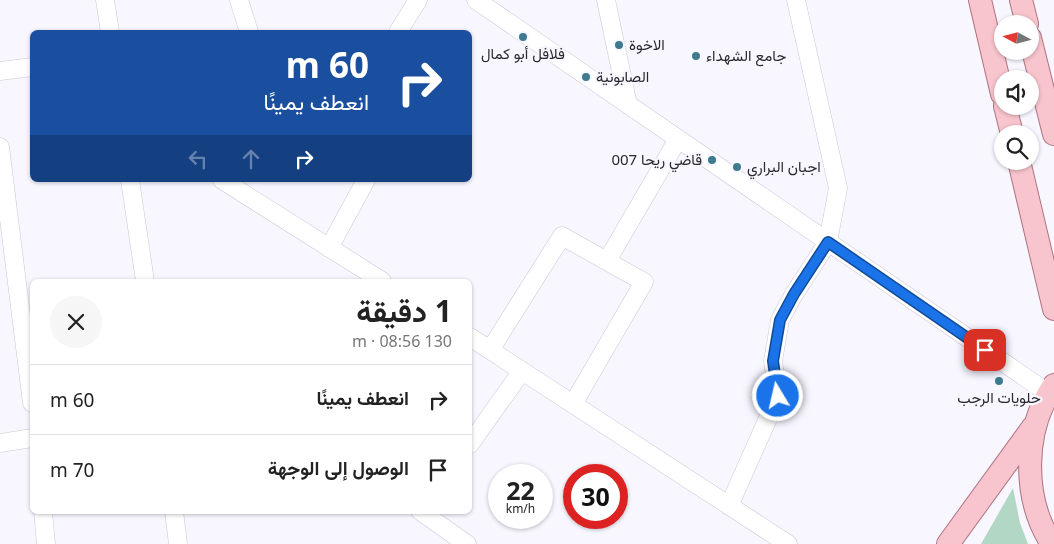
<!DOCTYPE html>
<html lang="ar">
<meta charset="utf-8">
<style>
body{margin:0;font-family:"Noto Sans",Vazirmatn,sans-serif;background:#f6f6f6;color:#222;direction:rtl;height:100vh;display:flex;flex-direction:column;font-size:19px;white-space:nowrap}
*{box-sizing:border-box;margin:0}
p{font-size:16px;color:#767676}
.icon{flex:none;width:28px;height:28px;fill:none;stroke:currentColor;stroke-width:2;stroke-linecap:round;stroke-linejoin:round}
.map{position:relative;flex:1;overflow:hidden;direction:ltr}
.panel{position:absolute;left:30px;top:279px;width:442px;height:235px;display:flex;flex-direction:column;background:#fff;border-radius:8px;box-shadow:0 1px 4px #0004;direction:rtl}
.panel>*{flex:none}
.hud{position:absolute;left:30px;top:30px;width:442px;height:152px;border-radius:8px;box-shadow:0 1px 4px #0004;direction:rtl;background:#1a4fa0;color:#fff;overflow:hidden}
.needle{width:32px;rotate:277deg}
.controls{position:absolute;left:994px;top:15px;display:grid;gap:10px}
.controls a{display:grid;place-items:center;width:45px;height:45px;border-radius:50%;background:#fff;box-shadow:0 1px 4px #0004;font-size:25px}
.speed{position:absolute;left:488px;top:464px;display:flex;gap:10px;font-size:25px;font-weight:700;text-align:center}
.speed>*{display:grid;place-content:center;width:65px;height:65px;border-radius:50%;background:#fff;box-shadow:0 1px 4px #0004;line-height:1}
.speed small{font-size:12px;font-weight:400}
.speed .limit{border:8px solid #d22;background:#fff;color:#111}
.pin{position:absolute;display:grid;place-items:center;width:42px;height:42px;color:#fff;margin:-21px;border-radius:10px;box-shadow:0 2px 8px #0006}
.me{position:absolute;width:55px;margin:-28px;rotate:351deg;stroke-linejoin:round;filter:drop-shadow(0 0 4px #0008)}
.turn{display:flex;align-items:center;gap:18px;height:105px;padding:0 20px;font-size:22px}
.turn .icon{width:65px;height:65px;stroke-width:2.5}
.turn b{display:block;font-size:35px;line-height:42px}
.lanes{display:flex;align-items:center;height:48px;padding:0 20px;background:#0003;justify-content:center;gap:25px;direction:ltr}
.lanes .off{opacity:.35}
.round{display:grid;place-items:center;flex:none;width:52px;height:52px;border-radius:26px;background:#f6f6f6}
.head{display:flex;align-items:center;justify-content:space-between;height:85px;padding:0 20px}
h1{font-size:30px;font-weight:700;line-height:38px}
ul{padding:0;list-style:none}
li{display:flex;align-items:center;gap:15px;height:70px;padding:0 20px;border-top:1px solid #e0e0e0}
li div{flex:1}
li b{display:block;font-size:19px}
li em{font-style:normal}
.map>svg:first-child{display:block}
</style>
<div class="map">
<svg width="1054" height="544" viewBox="0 0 1054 544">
<rect width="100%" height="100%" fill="#f8f6ff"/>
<!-- green -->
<path fill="#b3d7c5" d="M1013,488L1020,523L1028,544H981Z"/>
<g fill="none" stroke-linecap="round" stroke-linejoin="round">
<defs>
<path id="minor" d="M105,0L110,32
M239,0L249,32
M476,0L1048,393
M606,0L628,105
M398,32L418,0
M0,71L32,67
M0,147L32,403
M130,180L145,281
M222,180L382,281
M329,248L366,180
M607,261L678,139
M470,337L788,544
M490,350L562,236L644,282L573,404
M0,443L32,438
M470,444L522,371
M729,506L778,396L773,361L780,320L794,294L828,242L838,188L796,0
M43,511L46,544
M174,511L178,544
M420,511L467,544"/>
<path id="major" d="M980,0L1002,94
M1021,0L1027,24
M1030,38L1054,134
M1005,106L1012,134
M1019,161L1054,309
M948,544L1033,427
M1052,544C1022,498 1023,430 1054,385"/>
</defs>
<!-- minor casing -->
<use href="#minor" stroke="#cac6d4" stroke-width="19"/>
<!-- major casing -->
<use href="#major" stroke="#ad747f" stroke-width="24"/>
<!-- minor -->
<use href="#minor" stroke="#fff" stroke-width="18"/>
<!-- major -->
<use href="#major" stroke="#f8c4cd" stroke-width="22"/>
</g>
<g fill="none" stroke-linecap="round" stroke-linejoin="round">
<defs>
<path id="route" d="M778,396L773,361L780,320L794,294L828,242L985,350"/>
</defs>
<!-- route casing -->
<use href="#route" stroke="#114b97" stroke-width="12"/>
<!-- route -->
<use href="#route" stroke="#1a73e8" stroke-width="9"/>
</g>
<!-- markers -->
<g fill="#3e7b91" stroke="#f8f6ff" stroke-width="2">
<circle cx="523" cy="37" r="5"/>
<circle cx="619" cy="45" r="5"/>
<circle cx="696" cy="56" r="5"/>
<circle cx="586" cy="77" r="5"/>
<circle cx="712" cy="160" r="5"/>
<circle cx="737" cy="167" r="5"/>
<circle cx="999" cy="381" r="5"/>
</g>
<g text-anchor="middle" stroke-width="4.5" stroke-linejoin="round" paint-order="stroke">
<!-- poi labels -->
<g font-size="15" fill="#2a282d" stroke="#f8f6ff" text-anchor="start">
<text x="629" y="50">الاخوة</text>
<text x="523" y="59" text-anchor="middle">فلافل أبو كمال</text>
<text x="706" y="61">جامع الشهداء</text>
<text x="596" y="82">الصابونية</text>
<text x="702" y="165" text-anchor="end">قاضي ريحا 007</text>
<text x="747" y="172">اجبان البراري</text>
<text x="999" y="403" text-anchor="middle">حلويات الرجب</text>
</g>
</g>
</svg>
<div class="controls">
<a><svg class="needle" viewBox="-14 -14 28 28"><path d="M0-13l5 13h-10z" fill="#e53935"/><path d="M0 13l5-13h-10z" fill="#767676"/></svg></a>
<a><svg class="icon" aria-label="sound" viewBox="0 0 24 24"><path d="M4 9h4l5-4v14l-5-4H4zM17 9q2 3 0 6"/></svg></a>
<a><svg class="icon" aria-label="search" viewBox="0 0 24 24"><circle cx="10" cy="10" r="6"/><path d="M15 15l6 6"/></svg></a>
</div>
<div class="speed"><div>22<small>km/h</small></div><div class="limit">30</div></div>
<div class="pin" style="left:985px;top:350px;background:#d93025"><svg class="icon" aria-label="arrive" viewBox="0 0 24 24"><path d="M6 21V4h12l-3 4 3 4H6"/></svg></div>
<svg class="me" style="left:778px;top:396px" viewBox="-20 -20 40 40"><circle r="17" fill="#1a73e8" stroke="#fff" stroke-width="3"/><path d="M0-11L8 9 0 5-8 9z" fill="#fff"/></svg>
<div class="hud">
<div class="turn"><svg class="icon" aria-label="right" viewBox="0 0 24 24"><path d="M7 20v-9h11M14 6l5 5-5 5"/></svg><div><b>60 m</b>انعطف يمينًا</div></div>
<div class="lanes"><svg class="icon off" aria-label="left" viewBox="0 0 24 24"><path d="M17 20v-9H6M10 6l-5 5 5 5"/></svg><svg class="icon off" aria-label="ahead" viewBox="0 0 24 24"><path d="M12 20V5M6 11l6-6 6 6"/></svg><svg class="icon" aria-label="right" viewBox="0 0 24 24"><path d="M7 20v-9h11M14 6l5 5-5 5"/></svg></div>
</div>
<section class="panel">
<div class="head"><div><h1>1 دقيقة</h1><p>130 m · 08:56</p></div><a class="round"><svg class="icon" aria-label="close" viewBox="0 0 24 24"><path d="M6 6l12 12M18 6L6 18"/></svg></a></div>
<ul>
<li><svg class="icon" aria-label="right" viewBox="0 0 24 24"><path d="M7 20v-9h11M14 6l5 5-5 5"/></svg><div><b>انعطف يمينًا</b></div><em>60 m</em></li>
<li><svg class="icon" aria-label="arrive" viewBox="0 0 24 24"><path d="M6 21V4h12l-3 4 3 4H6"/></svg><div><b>الوصول إلى الوجهة</b></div><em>70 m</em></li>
</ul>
</section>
</div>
